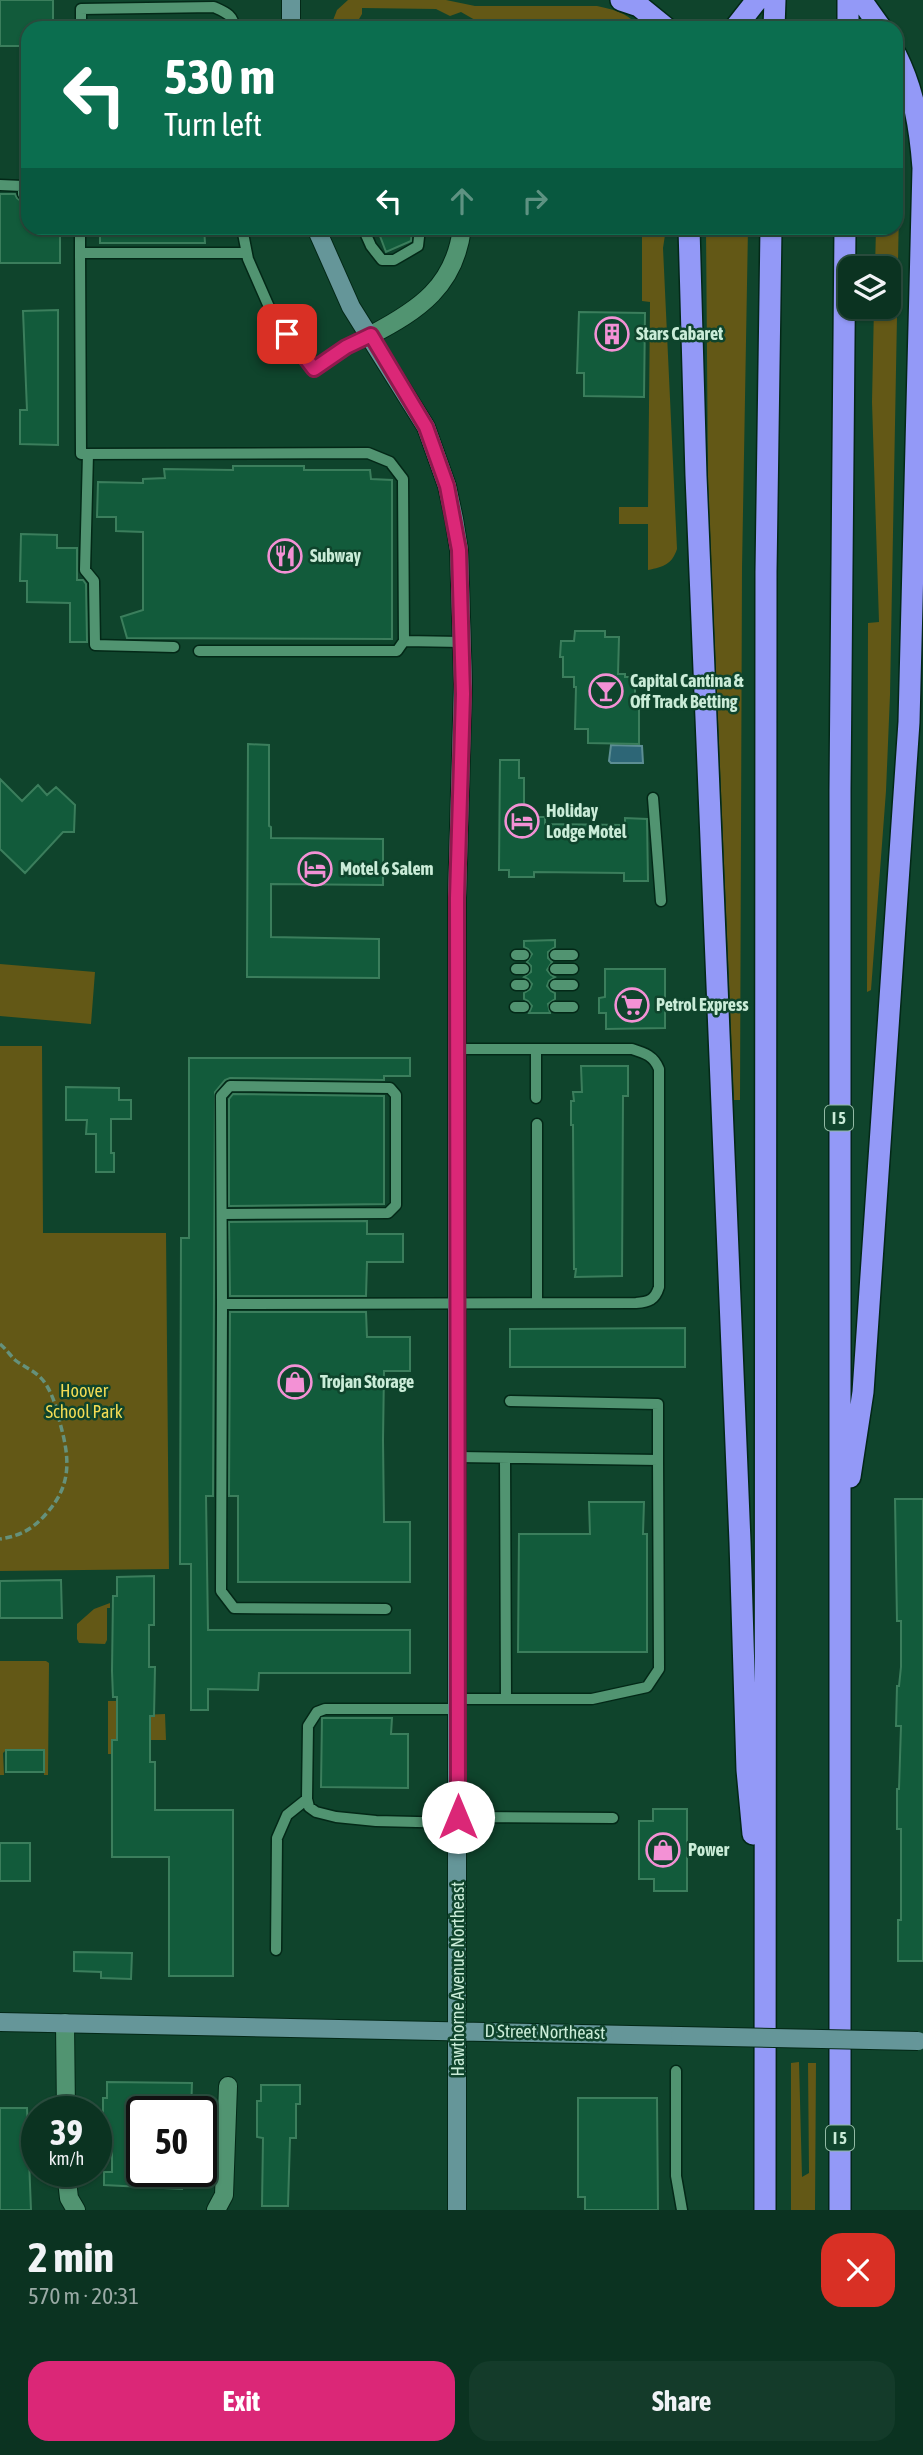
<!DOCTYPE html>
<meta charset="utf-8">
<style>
body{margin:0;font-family:"Asap Condensed",sans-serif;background:#143b2a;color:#f1f3f6;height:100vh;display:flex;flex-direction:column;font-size:26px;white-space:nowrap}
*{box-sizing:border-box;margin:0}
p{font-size:23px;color:#9aaaa5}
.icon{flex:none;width:38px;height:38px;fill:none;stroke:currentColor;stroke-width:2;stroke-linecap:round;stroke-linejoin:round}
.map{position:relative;height:2210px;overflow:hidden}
.sheet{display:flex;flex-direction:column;background:#0b3321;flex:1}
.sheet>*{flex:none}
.guide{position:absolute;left:21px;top:21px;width:882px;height:214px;border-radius:21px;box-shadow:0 2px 5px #0004,0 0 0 2px #2b4e3f;background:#0b6e4f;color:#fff;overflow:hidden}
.tools{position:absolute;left:838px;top:256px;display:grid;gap:14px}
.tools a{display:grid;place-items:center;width:63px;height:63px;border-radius:14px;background:#0b3321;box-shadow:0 2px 5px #0004,0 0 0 2px #2b4e3f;font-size:35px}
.speed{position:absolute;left:21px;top:2096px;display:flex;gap:14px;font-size:35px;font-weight:700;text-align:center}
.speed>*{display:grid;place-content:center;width:91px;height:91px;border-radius:50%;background:#0b3321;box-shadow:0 2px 5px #0004,0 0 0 2px #2b4e3f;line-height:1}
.speed small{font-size:18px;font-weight:400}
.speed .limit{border:4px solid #111;border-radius:10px;background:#fff;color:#111}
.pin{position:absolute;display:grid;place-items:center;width:60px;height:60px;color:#fff;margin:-30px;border-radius:14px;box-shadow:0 4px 10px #0006}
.me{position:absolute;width:77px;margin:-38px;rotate:0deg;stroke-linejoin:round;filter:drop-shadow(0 0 5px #0008)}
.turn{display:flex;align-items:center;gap:24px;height:147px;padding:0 28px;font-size:32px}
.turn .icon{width:91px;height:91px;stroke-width:2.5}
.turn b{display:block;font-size:49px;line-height:60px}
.lanes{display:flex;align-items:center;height:66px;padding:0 28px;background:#0003;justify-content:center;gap:35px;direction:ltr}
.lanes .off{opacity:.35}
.round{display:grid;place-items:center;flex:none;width:74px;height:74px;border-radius:21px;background:#143b2a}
.summary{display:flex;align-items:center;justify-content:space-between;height:119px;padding:0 28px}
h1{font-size:42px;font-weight:700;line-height:52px}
.button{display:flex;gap:14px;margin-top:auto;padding:14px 28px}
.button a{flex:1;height:80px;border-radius:21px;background:#db2777;color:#fff;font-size:28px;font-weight:700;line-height:80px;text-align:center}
.button a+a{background:#143b2a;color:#f1f3f6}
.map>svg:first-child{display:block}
</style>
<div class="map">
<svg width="923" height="2210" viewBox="0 0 923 2210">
<rect width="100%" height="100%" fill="#0f442c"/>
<!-- green -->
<path fill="#635816" d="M348,0H446L475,6H597C615,10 628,13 640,28H603L597,21L475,20L461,12L450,16L436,9L362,8V14L355,26L330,28L337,10Z
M896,121L900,154L890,695L886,791L871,990L867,992L868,623L879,622L872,402L874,306H889V268H875L876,228H896Z
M642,228H663L665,235L663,248L677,549C672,564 664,567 648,570V524H619V507H648L650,302L642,301Z
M706,228H748L742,568L740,1100H734L708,483Z
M0,964L95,972L91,1024L0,1016Z
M0,1046H42L43,1233H166L169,1569L0,1571Z
M110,1603V1608H107V1640L105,1644L79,1643L77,1639V1624L94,1609Z
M0,1661H46L49,1663L48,1775H44L43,1750H6L3,1753L4,1775H0Z
M108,1701H117V1716L165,1714L166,1740H112V1754H108Z
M799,2062L802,2177L809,2173L808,2063H816L815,2210H791V2063Z"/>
<!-- water -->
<path fill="#2d6676" stroke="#5c8e93" stroke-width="2" d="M611,745L642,746L643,763H611L609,761Z"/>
<!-- building -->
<path fill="#125b3b" stroke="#3b7e5c" stroke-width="2" d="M0,0H53V28H28V46H0Z
M0,194H15L17,198L22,202L28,200V228H60V263H0Z
M100,228H204L205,243H100Z
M377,228H412L411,241L386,252Z
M58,310V445L20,444V410H27L23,311Z
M579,312L645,313L644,397L584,396V373H577Z
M233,466H304V470H370L371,479L392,480V639L127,638L121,617L143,610V532L116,531V517H97L98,482L143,483V479L165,478L164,469L233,470Z
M21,534L57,535V548H77V580H83L86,584L87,642H70V603L27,602V581H20Z
M575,631H605V637H619L618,674H625V677H635V695H637V706H639V744L588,743V729H575L576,687H574V677H563V657H560L561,641H574Z
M248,744L269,745V826L271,827V838L383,839V885L271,884V937L379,939V978L247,977Z
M500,760H519V778H524V817H545V824L625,825V818L647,819L648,881H624V873L534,872V877H509V870H499Z
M0,779L22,801L38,785L47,795L56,787L75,805L74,832H63L25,873L0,849Z
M555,940V947L548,952V958L552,962L547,970L551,975L555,977L549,981L547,986L551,991L555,993V999L548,1004L550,1013H529L532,1006L528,1001L524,999V993L530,989L532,984L528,979L524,977L531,972V966L527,962L532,954L528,949L524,947V941Z
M605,969H665V1028L606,1029V1013H599V998L605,997Z
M189,1058H410V1076H384V1080L230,1078L225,1080L215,1092L213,1496H206L208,1630H410V1673H259L258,1690L208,1689V1710H191V1564H180L181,1238H189Z
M581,1066H628V1096H623L622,1276L575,1277L576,1269H574L573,1125H571V1101H574L573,1092H582Z
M66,1087L119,1088V1100H131V1119H111V1153H114V1172H96V1134H86L87,1120H66Z
M233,1094L384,1096V1204L229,1206V1099Z
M367,1221V1234H403V1262H367L366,1296H230L229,1222Z
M230,1312H366L367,1337H410V1371H384L383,1440L384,1522H410V1582H238V1496H229Z
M685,1328V1367H510V1329Z
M895,1499H923V1961H898V1920H901V1829H897V1789H899L901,1726H896L897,1686H899L901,1667V1621H897Z
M589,1502H644L643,1534H647V1652H518L519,1534H590Z
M154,1576V1625H149V1667H155L154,1716H150V1762H155V1810H233V1976H169V1857H112V1740H117V1697H113L112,1671L113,1596H117V1577Z
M61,1580L62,1618H0V1581Z
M322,1718H392L391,1734H408V1788L321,1787Z
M6,1750H44V1772H6Z
M653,1809H687V1891H654V1879H639V1821H653Z
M0,1843H30V1881H0Z
M74,1952L132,1953L131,1979L101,1978V1972L74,1971Z
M107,2082L192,2083L191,2112H142V2172H182V2189L104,2185V2172H112V2136L103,2134V2098H107Z
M261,2085H300V2104H296V2138H290L288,2206H262L263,2138L257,2137V2101H261Z
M578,2098H657L658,2210H585V2197H578Z
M0,2108H27L31,2210H0Z"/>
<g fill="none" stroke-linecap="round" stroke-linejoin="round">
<defs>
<path id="lane" d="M81,28V9L214,7C225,12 234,15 234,28
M0,185L23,186V194
M242,228L248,259L273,316L314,369L346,347L371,335
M363,228L371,246L382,260H394L418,246L420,228
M80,253V228
M246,253H80L81,454L368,453L390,462L403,479L404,641L462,642
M88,454L85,570L94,581L95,645L174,647
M199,651H397L404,641
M653,798L661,901
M516,955H524
M555,955H573
M516,969H524
M555,969H573
M516,985H524
M555,985H573
M515,1007H524
M555,1007H573
M536,1049V1098
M537,1124V1303
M222,1214L388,1213L396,1205V1095L390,1088L230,1086L221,1096L222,1304
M510,1401L658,1404V1460
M505,1458L506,1699
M386,1609L234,1608L221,1591L222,1304L636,1303C649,1302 655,1300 659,1287V1069C654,1056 645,1053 632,1049H458
M458,1699H592L647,1687L659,1669L658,1460L458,1457
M458,1709H325L317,1712L308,1726L307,1799L309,1807L316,1812L336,1817L376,1821L458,1823
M458,1817L613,1818
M276,1950L277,1838L287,1815L307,1799
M676,2071V2176L682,2210"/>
<path id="street" d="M371,335C419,310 455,286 462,228
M65,2023L66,2112
M66,2172L69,2198L76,2210
M216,2210L224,2195L228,2086"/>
<path id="secondary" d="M291,28V0
M316,228L351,307L426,427L447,486L454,519L459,550L463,684L457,898V2210
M0,2022L680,2036"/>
<path id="highway" d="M621,0L639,6L666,28
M861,0L881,28
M735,28L757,0
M774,28L775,0
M848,28V0
M689,228L696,476L740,1542L747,1770L753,1834
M850,1477L863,1392L909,722L923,168C920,128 914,91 896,55
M765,2210L766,572L771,228
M840,2210V790L845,228"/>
</defs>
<!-- lane casing -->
<use href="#lane" stroke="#032817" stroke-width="13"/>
<!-- street casing -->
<use href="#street" stroke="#032817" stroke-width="20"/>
<!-- secondary casing -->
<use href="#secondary" stroke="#032817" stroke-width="20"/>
<!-- highway casing -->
<use href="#highway" stroke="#032817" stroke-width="24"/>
<!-- path -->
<path stroke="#65917b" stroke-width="3.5" stroke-dasharray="7 3.5" stroke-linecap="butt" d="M0,1344C6,1349 10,1355 15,1360C25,1368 37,1371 45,1383C53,1395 57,1409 60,1423C70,1459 72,1485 46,1514C33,1529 20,1536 0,1539"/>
<!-- lane -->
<use href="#lane" stroke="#519471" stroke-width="10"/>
<!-- street -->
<use href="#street" stroke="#519471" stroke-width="18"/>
<!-- secondary -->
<use href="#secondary" stroke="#659699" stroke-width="18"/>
<!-- highway -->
<use href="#highway" stroke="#9399f7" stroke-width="21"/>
<defs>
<path id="secondary-bridge" d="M680,2036L918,2041"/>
</defs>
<!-- secondary-bridge casing -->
<use href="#secondary-bridge" stroke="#032817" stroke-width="20" stroke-linecap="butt"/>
<!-- secondary-bridge -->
<use href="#secondary-bridge" stroke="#659699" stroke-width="18"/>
</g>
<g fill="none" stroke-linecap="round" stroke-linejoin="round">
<defs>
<path id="route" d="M287,334L314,369L346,347L371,335L426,427L447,486L459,550L463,694L457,898L458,1817"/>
</defs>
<!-- route casing -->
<use href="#route" stroke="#8e194d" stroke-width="18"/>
<!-- route -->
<use href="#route" stroke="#db2777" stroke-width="12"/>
</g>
<!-- icons -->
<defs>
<symbol id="building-ring" viewBox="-11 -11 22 22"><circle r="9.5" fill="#0f442c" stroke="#f391d5" stroke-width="1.5"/><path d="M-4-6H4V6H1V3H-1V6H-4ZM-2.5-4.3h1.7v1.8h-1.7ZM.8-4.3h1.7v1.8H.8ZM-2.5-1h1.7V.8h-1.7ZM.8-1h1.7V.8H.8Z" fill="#f391d5"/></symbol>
<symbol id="restaurant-ring" viewBox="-11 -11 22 22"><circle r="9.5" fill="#0f442c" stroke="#f391d5" stroke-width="1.5"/><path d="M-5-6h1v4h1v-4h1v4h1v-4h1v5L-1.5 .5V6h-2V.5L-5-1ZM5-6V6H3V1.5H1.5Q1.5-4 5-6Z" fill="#f391d5"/></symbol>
<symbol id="bar-ring" viewBox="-11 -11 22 22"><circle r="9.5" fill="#0f442c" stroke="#f391d5" stroke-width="1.5"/><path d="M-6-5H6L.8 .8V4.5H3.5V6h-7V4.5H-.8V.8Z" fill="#f391d5"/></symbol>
<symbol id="hotel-ring" viewBox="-11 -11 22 22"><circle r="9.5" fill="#0f442c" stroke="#f391d5" stroke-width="1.5"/><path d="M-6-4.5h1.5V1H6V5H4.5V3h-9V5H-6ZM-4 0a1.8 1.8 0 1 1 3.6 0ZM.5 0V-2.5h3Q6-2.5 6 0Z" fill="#f391d5"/></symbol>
<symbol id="supermarket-ring" viewBox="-11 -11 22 22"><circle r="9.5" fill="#0f442c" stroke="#f391d5" stroke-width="1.5"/><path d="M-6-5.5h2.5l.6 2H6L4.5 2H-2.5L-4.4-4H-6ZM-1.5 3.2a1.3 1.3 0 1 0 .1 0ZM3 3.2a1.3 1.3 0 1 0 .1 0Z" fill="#f391d5"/></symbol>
<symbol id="shop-ring" viewBox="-11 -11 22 22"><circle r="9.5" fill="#0f442c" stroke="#f391d5" stroke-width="1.5"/><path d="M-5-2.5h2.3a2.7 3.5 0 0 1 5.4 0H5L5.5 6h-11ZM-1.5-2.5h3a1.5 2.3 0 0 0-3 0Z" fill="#f391d5"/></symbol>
</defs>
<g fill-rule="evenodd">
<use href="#building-ring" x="593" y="315" width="38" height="38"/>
<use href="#restaurant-ring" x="266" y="537" width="38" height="38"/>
<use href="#bar-ring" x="587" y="672" width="38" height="38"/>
<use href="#hotel-ring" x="503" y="802" width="38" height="38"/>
<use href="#hotel-ring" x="296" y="850" width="38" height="38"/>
<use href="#supermarket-ring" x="613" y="986" width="38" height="38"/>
<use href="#shop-ring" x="276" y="1363" width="38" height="38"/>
<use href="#shop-ring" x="644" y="1831" width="38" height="38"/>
</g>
<g text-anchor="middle" stroke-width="5" stroke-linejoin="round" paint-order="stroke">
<!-- shield labels -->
<g fill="#0f442c" stroke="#92baa4" stroke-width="2">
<rect x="825" y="1105.5" width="28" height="25" rx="5"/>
<rect x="826" y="2125.5" width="28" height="25" rx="5"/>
</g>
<g font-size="16" font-weight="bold" fill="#caecd8">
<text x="839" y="1124">I 5</text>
<text x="840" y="2144">I 5</text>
</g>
<!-- poi labels -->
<g font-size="18" font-weight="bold" fill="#caecd8" stroke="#0f442c" text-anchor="start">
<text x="636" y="340">Stars Cabaret</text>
<text x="310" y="562">Subway</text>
<text x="630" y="687">Capital Cantina &amp;<tspan x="630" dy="21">Off Track Betting</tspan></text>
<text x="546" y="817">Holiday<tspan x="546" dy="21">Lodge Motel</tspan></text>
<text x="340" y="875">Motel 6 Salem</text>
<text x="656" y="1011">Petrol Express</text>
<text x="320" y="1388">Trojan Storage</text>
<text x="688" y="1856">Power</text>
</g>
<!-- park labels -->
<g font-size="18" fill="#f2db54" stroke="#0f442c">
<text x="84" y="1397">Hoover<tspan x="84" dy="21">School Park</tspan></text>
</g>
<!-- street labels -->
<g font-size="18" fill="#caecd8" stroke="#0f442c">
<text transform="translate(458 1979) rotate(-90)" y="6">Hawthorne Avenue Northeast</text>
<text transform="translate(545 2032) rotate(1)" y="6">D Street Northeast</text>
</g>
</g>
</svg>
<div class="tools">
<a><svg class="icon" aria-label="layers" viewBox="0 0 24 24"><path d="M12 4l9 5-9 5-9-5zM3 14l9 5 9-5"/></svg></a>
</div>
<div class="speed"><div>39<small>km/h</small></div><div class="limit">50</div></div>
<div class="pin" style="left:287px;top:334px;background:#d93025"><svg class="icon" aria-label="arrive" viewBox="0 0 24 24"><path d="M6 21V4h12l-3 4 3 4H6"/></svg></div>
<svg class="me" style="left:458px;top:1817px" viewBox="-20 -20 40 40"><circle r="19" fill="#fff"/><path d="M0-13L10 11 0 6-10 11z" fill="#db2777"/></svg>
<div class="guide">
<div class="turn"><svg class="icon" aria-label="left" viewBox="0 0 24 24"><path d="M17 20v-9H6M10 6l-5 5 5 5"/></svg><div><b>530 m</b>Turn left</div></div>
<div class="lanes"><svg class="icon" aria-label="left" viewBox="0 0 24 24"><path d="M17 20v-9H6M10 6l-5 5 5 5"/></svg><svg class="icon off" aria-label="ahead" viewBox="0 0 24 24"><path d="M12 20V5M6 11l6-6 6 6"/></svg><svg class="icon off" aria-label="right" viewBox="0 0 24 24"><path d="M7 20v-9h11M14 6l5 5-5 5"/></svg></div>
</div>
</div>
<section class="sheet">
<div class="summary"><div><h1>2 min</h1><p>570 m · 20:31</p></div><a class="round" style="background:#d93025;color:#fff"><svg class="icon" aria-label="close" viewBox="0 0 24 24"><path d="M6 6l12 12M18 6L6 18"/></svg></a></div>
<div class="button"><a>Exit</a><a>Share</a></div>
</section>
